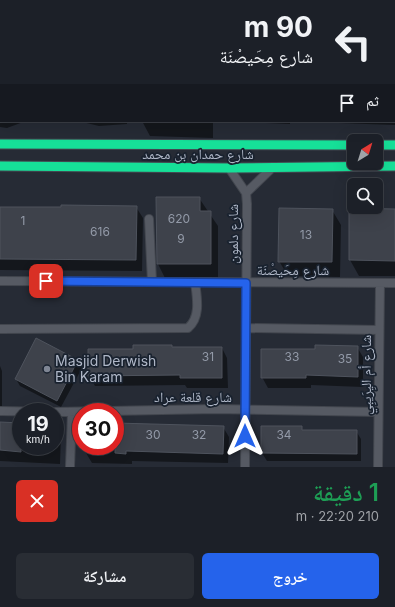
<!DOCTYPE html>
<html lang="ar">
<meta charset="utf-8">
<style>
body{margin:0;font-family:Inter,"Noto Naskh Arabic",sans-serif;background:#292d34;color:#f1f3f6;direction:rtl;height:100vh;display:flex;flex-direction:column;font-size:15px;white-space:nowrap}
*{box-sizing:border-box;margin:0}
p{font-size:13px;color:#a0a3a8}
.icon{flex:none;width:22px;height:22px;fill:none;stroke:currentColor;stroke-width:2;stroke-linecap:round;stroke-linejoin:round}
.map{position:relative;height:467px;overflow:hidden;direction:ltr}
.panel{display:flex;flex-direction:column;background:#1c2028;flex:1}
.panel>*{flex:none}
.top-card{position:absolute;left:0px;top:0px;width:395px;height:122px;box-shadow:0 4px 16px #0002,0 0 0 1px #3a3e45;direction:rtl;background:#1c2028;color:#f1f3f6;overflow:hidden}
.needle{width:26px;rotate:38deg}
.fabs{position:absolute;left:347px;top:134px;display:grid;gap:8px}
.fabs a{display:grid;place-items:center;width:36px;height:36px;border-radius:6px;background:#1c2028;box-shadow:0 4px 16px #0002,0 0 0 1px #3a3e45;font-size:20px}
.speed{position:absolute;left:12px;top:403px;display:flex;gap:8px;font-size:20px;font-weight:700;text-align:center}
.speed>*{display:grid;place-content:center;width:52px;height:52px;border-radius:50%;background:#1c2028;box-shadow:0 4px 16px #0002,0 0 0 1px #3a3e45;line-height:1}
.speed small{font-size:10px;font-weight:400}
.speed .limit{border:6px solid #d22;background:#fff;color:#111}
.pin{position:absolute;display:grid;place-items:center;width:34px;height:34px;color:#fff;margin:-17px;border-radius:8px;box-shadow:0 2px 6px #0006}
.me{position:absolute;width:44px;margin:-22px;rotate:0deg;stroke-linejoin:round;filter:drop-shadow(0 0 3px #0008)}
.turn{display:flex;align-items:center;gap:14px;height:84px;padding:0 16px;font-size:18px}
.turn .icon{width:52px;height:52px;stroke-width:2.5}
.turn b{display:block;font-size:28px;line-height:34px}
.then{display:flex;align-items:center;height:38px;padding:0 16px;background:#0003;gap:8px;font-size:15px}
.round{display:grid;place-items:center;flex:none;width:42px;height:42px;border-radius:6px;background:#292d34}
.overview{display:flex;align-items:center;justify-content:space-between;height:68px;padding:0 16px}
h1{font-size:24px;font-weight:600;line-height:30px;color:#1e9e55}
.primary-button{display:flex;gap:8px;margin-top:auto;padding:8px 16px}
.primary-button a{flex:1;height:46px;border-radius:6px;background:#2563eb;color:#fff;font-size:16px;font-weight:600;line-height:46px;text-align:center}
.primary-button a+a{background:#292d34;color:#f1f3f6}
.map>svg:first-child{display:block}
</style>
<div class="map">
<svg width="395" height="467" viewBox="0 0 395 467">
<rect width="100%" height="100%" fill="#262b35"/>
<!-- shadow -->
<path fill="#0007" d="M307,0H395V46L394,1H305Z
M0,32L1,121H26L7,128L0,127Z
M394,58L395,125L310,122L394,121Z
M78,121H127V124L99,126Z
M142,121H290V124L213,121V138L150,136Z
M157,198H199L218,226V278H165L158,264Z
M136,207L143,218L142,271L0,270V208Z
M332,210L341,225L340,277L288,276L279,261Z
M395,210V276H359L350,260Z
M172,346L173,348H222L227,358L228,388H187L185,385L95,386L89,375L134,350Z
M357,347L363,357V387L311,385V388H268L262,377L316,350Z
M77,360L82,368L61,407L20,386L16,379Z
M0,366L2,371V409H0Z
M0,423L21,424V446H55V425L61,436L60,464L0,461Z
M115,424L223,427L229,437L228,463L132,461V464L92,463L86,453V446H115Z
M262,427H301L303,431H356L361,439V461H267L262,453Z"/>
<!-- building -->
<path fill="#3e424b" stroke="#4e535d" d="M156,197H200V211H211V264H157Z
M61,205L137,206L136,260L0,259V207H61Z
M279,208L333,209L332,262H278Z
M349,208L395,209V261L349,260Z
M36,338L78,360L57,401L15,379Z
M133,345H172V347H222V378H180V375L88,376V349H133Z
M315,345L358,346V377L306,375V378H261V349H315Z
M0,422L21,423V452L0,450Z
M115,423L224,426L223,454L126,451V454L115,453Z
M261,426H302V430H357V454L261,453Z"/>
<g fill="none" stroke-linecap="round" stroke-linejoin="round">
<defs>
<path id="street" d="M0,0H7
M229,168L246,193L247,204L245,467
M246,193L272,168
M149,219L152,282
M0,281L395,283
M246,328L379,330
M0,329L188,328C201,317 197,298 195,282
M0,411L50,412
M55,412L216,409L378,412
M70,467L72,412
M378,467L380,283"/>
<path id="fast" d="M0,144L354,145
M376,145H395
M0,166L229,168L395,166"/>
</defs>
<!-- street casing -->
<use href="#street" stroke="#42464e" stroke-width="10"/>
<!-- fast casing -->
<use href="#fast" stroke="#434851" stroke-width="11"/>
<!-- street -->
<use href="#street" stroke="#565a63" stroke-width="8"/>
<!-- fast -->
<use href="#fast" stroke="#16e098" stroke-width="9"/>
</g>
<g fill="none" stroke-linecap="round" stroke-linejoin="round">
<defs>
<path id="route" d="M46,281L246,283L245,436"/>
</defs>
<!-- route casing -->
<use href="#route" stroke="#184099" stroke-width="10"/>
<!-- route -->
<use href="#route" stroke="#2563eb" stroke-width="7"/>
</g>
<!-- markers -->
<circle fill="#7f8694" stroke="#19222f" stroke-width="1.5" cx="47" cy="369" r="4"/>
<g text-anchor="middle" stroke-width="3.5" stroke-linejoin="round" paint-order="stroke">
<!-- number labels -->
<g font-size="12" fill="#939aa8">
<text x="179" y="223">620</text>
<text x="23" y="225">1</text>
<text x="100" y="236">616</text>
<text x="306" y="239">13</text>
<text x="181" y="243">9</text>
<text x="208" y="361">31</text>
<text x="292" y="361">33</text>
<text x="345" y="363">35</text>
<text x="153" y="439">30</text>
<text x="199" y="439">32</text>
<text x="284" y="439">34</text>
</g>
<!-- street labels -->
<g font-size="14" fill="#afb7c7" stroke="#19222f">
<text x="198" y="159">شارع حمدان بن محمد</text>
<text transform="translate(233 234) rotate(-90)" y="5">شارع دلمون</text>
<text x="293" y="275">شارع مِحَيصْنَة</text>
<text transform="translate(366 375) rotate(-90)" y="5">شارع أم اليِرَيبِي</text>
<text x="193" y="402">شارع قلعة عراد</text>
</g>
<!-- poi labels -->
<g font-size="14" fill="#afb7c7" stroke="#19222f" text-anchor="start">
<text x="55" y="366">Masjid Derwish<tspan x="55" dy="16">Bin Karam</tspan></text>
</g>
</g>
</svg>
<div class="fabs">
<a><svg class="needle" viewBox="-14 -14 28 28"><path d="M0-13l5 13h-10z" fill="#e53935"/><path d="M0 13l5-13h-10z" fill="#a0a3a8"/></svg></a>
<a><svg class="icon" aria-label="search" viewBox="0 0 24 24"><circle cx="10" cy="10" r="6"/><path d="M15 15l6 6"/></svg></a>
</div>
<div class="speed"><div>19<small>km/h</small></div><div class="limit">30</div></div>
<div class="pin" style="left:46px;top:281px;background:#d93025"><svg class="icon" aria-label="arrive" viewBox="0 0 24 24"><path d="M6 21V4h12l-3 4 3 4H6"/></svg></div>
<svg class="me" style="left:245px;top:436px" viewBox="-20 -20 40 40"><path d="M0-17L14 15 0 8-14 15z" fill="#2563eb" stroke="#fff" stroke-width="4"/></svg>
<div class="top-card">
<div class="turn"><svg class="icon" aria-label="left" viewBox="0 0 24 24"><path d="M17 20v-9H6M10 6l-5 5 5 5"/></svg><div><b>90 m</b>شارع مِحَيصْنَة</div></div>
<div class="then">ثم<svg class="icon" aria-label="arrive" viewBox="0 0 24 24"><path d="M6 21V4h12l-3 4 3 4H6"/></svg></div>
</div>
</div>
<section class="panel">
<div class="overview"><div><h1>1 دقيقة</h1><p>210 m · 22:20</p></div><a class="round" style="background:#d93025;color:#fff"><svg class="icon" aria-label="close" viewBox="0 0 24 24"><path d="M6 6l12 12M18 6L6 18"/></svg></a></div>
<div class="primary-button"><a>خروج</a><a>مشاركة</a></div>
</section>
